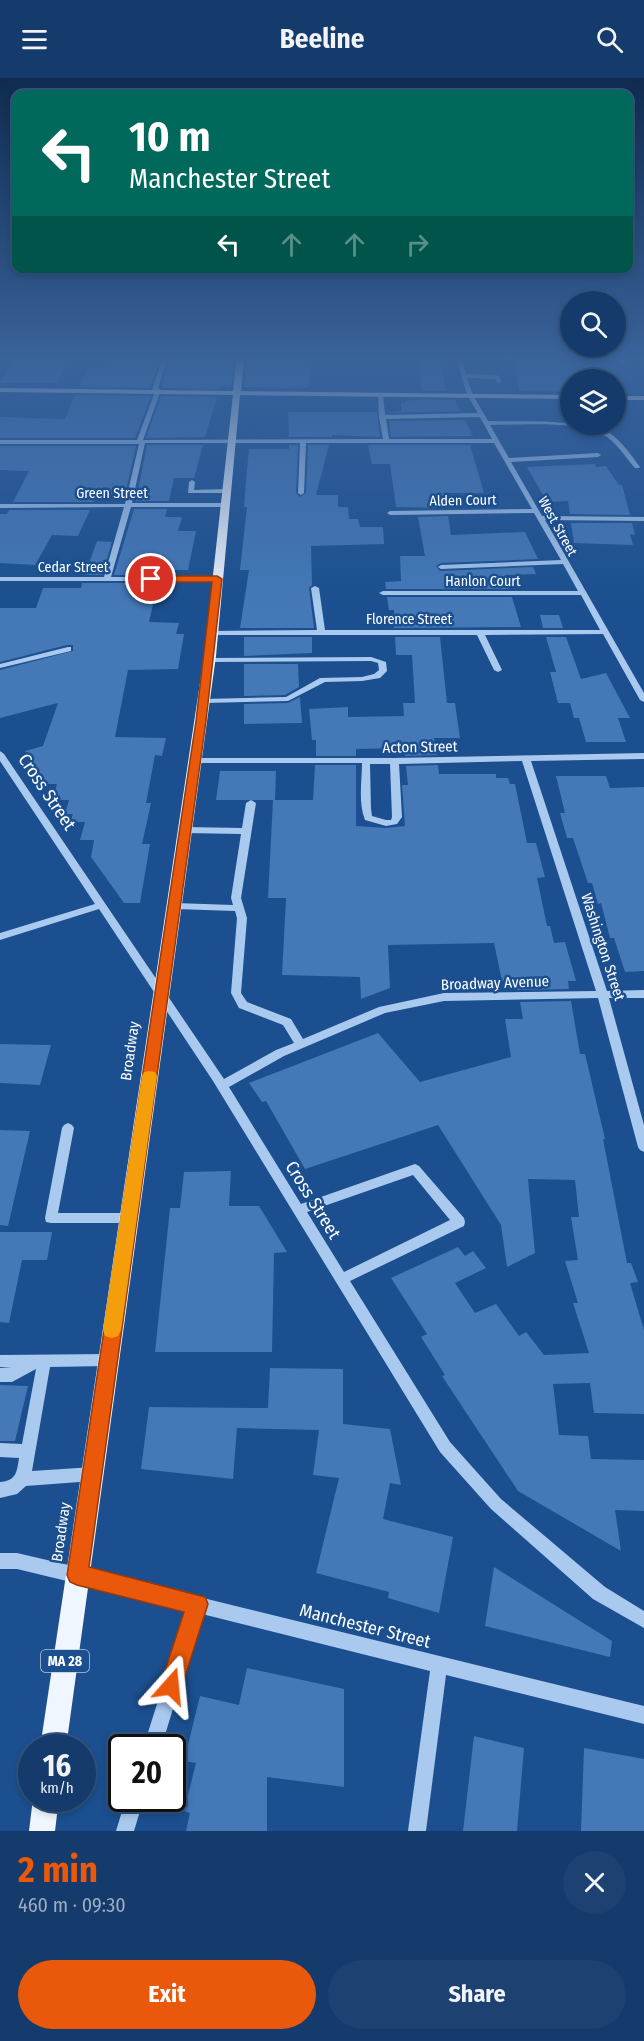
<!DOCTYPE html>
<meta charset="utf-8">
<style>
body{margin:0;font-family:"Fira Sans Condensed",sans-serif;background:#1d4271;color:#f1f3f6;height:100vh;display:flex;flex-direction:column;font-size:22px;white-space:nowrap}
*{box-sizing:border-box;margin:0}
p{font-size:20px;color:#9dadc1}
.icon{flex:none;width:33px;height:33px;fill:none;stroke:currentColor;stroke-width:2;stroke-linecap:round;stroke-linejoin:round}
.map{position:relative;height:1753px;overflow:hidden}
.sheet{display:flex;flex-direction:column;background:#143b6b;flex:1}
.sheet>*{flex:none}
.hud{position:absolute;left:12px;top:12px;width:621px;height:183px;border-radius:12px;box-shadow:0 3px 9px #0003,0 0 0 2px #33557e;background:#00695c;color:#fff;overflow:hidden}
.buttons{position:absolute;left:560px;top:213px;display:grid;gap:12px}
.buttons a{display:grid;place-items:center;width:66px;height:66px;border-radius:50%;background:#143b6b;box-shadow:0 3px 9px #0003,0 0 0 2px #33557e;font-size:30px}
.speed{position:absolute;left:18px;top:1656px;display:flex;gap:12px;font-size:30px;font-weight:700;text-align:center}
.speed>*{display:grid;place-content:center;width:78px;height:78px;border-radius:50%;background:#143b6b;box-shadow:0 3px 9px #0003,0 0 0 2px #33557e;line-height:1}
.speed small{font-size:15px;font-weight:400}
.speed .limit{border:3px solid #111;border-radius:9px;background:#fff;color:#111}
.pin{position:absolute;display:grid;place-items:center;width:51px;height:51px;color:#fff;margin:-26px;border:3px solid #fff;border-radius:50%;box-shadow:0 2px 6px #0007}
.me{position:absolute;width:66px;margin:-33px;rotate:18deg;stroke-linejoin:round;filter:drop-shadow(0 0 4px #0008)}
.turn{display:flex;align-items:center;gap:21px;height:126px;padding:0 18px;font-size:27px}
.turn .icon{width:78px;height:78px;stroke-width:2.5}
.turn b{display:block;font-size:42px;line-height:51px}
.lanes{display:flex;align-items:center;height:57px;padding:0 18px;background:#0003;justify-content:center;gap:30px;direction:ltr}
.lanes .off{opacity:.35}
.round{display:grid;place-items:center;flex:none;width:63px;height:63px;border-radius:32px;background:#1d4271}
.head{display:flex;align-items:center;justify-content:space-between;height:102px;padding:0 18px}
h1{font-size:36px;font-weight:700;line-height:45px;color:#ea580c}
.cta{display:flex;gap:12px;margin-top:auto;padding:12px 18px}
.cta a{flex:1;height:69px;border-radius:36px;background:#ea580c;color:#fff;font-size:24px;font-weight:700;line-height:69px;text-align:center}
.cta a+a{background:#1d4271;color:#f1f3f6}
header{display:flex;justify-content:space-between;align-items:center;height:78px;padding:0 18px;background:#143b6b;font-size:27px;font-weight:700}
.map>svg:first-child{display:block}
</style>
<header><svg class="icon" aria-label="menu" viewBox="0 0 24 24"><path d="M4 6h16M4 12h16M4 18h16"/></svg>Beeline<svg class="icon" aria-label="search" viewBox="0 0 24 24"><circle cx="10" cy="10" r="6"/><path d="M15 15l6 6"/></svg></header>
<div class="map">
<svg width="644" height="1753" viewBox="0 0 644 1753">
<rect width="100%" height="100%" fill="#1b4f8f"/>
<!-- building -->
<path fill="#4478b7" d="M14,282H68L58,305H0Z
M112,282H160L150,310L79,309L88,290H109Z
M169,282H234L231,309L220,308L219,311L162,310Z
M246,282H312L308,310L244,309Z
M418,282H441L446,313H422Z
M514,282H563L588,302H570V314L520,313Z
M75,317L151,318L135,360H0V339L65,341Z
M161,318L217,319L205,359L146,360Z
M423,321L455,322L461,333L387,335L401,333V325H405V323Z
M288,334H377L380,359L332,357V359H289Z
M465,342L473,358L391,359L389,343Z
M147,367H203L194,400H174L169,423H136Z
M289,367H298L296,415L300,419L306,415L308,367H329L316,417H338V429H348L349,441H358L360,449H383L384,466L311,468L312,507L309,510L314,550H240L249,492H240L247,429H244L245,415L249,371H289Z
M368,367H470L484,415H444L446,430L396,429L390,386H372Z
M0,368H136L125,417H97L94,424H13L29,393L0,392Z
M595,386L596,389L606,388L619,407H622L630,437L570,436L568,423L547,424L527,389Z
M134,431H167L165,439H182L178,453H196L188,492H161L160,497H114Z
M9,432H90L78,458L52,457L35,487L0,485V436H7Z
M448,438L451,457L525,454L538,481L441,485L436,488L440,493L533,489L536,496L505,497L510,511H386L385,504L401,503L400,478H425L418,439Z
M571,445H632L635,457L630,456L633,467L574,465Z
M97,463L112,464L102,497H85Z
M82,505H158L149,544L179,545L176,556H184L178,591L128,592L115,659L166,660L162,678L155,677L146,725H151L142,766H150L140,825H124L91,779L94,762H80L85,744H70L73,736H65L69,722H53L57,706H46L25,673L43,668L58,625L0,640V592L73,573V567H67L0,584V530H36L43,510H81Z
M387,519H512L521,549L394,550V532H389Z
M540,537H559L563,550H543Z
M244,559H312V575L244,578Z
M395,559H440L447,625H455L460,660H434L437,677L405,678V670L356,671V678H316V662H312L309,631L348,629V639L404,638L403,625H415L412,577H396Z
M546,559H566L581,601L606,595L630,640H618L626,664H586L579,640H574L570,625H558L550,594H556Z
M244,586H298L299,609L285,617L244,618Z
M300,619L302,645L244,646V626L288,625Z
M315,687H356V748L386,750L405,748L402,707H408L406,688L438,687L439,696H496V700H508L510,706H515L527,765H536L545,799L537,800L547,848H550L554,865L565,864L576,903H568L569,911L517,912L516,903H502L494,865L388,867L390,910L361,921L360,899L282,897L286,820H268L273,722H216L220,693H276L275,722H313Z
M556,698H606L610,710L644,709V893L625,894L614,860H610L601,825L598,826L592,805H588L573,760H567L560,735H565Z
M571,923L580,976H585L605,1061H603L627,1185H631L638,1204L630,1205L644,1252V1336L594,1335L590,1305L553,1306L559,1357L588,1358L591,1381L644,1382V1433L615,1432L621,1473L518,1413L442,1298L445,1297L421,1259L427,1256L391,1200L458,1169L465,1178L473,1173L486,1190L455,1205L475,1235L496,1226L519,1258L526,1254L544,1277L589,1275L573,1225H578L565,1183L578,1182L571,1139H579L575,1102L528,1101L535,1175L507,1189L501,1147L438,1047L305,1091L266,1023L262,1024L249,1005L378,955L420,1004L511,979L505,941H523L520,924Z
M0,966L51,967L40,1007L0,1005Z
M0,1052L30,1053L8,1148L0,1147Z
M231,1093L229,1128H259L287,1174L274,1175L272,1274H155L170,1130H180L184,1094Z
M0,1154H52L47,1182H22L9,1245L0,1244Z
M270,1290L343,1291V1346L390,1351L401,1407L390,1405L383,1441L453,1459L439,1535L388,1520L389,1514L316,1495L339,1400L313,1397L319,1352L237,1350L233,1401L141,1391L149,1329L268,1330Z
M0,1307L28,1308L15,1363H0Z
M494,1489L612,1563L610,1579L485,1548Z
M247,1590L344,1611V1709L267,1699V1753H186L190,1735L184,1733L196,1685L184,1683L200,1618L239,1627Z
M474,1658L524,1670L517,1753H463Z
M584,1670L644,1681V1753H581Z"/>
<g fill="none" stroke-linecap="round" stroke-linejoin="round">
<!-- minor -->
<path fill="#a9c9ee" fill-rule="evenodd" d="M162,282H167L158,310L161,312L143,362L383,361L379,339L378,315L383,316L385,337L478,335L467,317L457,282H462L466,296L497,297L500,299L501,303L498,305L495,301L467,300L473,317L488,343C515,344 546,342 572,346C584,349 596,347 608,354C621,362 631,377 640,389L639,390H635C625,379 616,363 602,356C576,342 520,347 490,347L509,380L598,375L601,377L598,379L511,384L542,438L644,439V443L545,442L644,615V624L640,622L603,556L485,557L502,592L498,594L494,592L477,557H212L208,555L212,553L317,552L311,510L315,508L319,510L325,552H600L581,517H383L379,515L383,513H578L563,486L441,491L438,489L441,487L561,482L534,435L390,437L387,435L390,433L532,431L494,365H306L304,415L301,417L298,415L300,365H145L132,425H224L227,427L224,429H131L111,499H220V503H0V499H104L124,429L0,430V426H125L139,366H0V362H137L155,314L152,312ZM480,339L492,361H389L386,341Z
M619,282H624L626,286L621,287Z
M192,402L195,404L194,412L225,411L228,413L225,415H188L189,404Z
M68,569H71V573L0,590V586Z
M371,579L386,584L387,593L380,600L362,603L325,604L288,623L204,625L200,623L204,621L286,619L320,600L362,599L374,596L379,592L378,585L371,583L210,584H207V580Z
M0,673L4,676L224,1001L276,972L294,965L283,947L239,930L231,915L237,840L235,833L175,831L170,828L175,825L233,827L231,820L241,756L185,755L180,752L185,749L242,750L246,725L251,722L256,725L241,820L247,840L241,915L247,924L291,941L303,961L379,929L444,915L596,913L522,683L399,686L402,739L397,746L386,748L365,742C358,725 362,703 362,685H195L192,684V680H394L644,675V681L531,683L607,913L644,912V920H609L644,1047V1074L640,1072L638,1069L598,920L444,923L385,935L284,978L229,1009L301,1126L415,1086L419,1088L464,1140L465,1144L464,1148L350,1203L450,1364L501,1421L605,1509L644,1533V1550L593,1521L491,1431L440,1374L213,1003L99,831L0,862V855L95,826L0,683ZM370,686H390L392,739L391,742H386L372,738L371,731ZM413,1097L450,1142L344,1194L307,1134Z
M68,1045L72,1047L74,1050L58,1135H128L133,1136L134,1140L133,1144L128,1145H51L46,1144L45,1140L62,1050L64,1047Z
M107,1276L112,1277L114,1282L112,1287L107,1288L50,1289L32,1393L93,1389L98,1391L101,1396L98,1401L93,1403L26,1408L17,1416L0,1420V1404C16,1403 17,1394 19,1380L0,1379V1365L22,1366L36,1291L12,1304H0V1290L12,1289H0V1277Z
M0,1475H17L77,1489L644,1628V1646L446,1597L426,1753H408L430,1593L202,1536L161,1670H143L187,1532L17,1491H0Z
M126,1720H144L134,1753H116Z"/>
<!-- major -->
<path fill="#f0f6ff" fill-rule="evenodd" d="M236,282H244L241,313L570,317V321L240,317L216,578L66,1670H40L204,578L233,317L0,314V310L233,313Z
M615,318H644V322H615Z
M33,1720H59L55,1753H29Z"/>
</g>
<!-- sky -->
<linearGradient id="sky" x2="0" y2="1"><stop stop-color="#0f2b4f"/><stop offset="0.53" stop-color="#39639b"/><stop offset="1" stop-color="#39639b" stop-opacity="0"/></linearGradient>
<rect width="644" height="528" fill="url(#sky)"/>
<!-- route -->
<path fill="#ea580c" stroke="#983908" stroke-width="1.5" d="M217,498L222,501L206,643L89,1489L205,1519L208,1526L182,1608L179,1616L171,1619L163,1616L160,1608L184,1534L77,1507L70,1504L67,1497L196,643L212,504H151L146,501L151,498Z"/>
<!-- slow -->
<path fill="#f59e0b" d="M149,993L155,994L157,998L121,1252L118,1258L112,1260L105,1258L103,1252L142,998L144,994Z"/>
<g text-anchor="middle" stroke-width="5" stroke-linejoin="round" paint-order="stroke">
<!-- far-street labels -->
<g font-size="14" fill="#fff" stroke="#1b4f8f">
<text x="112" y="420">Green Street</text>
<text transform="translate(463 422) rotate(-1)" y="5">Alden Court</text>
<text transform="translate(558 448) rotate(61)" y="5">West Street</text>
<text x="73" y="494">Cedar Street</text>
<text x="483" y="508">Hanlon Court</text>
<text x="409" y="546">Florence Street</text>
</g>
<!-- shield labels -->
<rect fill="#1b4f8f" stroke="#bbcadd" stroke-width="1.5" x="41" y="1572" width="48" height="22" rx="4.5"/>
<g font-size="14" font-weight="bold" fill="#fff">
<text x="65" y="1588">MA 28</text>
</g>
<!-- street labels -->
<g font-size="15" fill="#fff" stroke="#1b4f8f">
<text transform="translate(420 669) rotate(-1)" y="5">Acton Street</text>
<text transform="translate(603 869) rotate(72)" y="5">Washington Street</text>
<text transform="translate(495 905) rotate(-2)" y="5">Broadway Avenue</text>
<text transform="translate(130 973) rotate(-82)" y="5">Broadway</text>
<text transform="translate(61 1454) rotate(-82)" y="5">Broadway</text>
</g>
<!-- near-street labels -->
<g font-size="18" fill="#fff" stroke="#1b4f8f">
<text transform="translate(47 714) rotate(56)" y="6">Cross Street</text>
<text transform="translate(313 1122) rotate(58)" y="6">Cross Street</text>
<text transform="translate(365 1548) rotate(14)" y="6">Manchester Street</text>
</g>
</g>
</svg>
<div class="buttons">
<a><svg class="icon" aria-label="search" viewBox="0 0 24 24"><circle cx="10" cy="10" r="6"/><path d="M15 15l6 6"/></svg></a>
<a><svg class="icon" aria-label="layers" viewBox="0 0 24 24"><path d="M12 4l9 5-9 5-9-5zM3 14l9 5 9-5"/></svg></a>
</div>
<div class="speed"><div>16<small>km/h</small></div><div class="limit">20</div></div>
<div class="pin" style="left:151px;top:501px;background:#d93025"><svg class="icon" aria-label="arrive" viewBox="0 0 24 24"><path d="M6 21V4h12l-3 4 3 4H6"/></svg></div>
<svg class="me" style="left:171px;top:1608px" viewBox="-20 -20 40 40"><path d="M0-17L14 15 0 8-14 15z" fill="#ea580c" stroke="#fff" stroke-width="4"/></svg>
<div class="hud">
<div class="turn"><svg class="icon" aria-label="left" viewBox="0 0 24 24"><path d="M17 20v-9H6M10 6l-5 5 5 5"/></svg><div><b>10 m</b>Manchester Street</div></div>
<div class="lanes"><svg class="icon" aria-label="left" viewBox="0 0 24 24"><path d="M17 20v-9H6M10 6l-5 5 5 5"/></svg><svg class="icon off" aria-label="ahead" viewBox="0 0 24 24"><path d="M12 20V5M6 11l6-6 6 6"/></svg><svg class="icon off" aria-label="ahead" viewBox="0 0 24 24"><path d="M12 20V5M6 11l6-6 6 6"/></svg><svg class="icon off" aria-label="right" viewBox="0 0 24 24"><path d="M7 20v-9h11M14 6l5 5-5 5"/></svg></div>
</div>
</div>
<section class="sheet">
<div class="head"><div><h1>2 min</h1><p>460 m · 09:30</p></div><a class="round"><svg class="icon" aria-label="close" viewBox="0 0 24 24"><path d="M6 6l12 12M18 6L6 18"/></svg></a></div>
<div class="cta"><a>Exit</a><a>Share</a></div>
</section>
